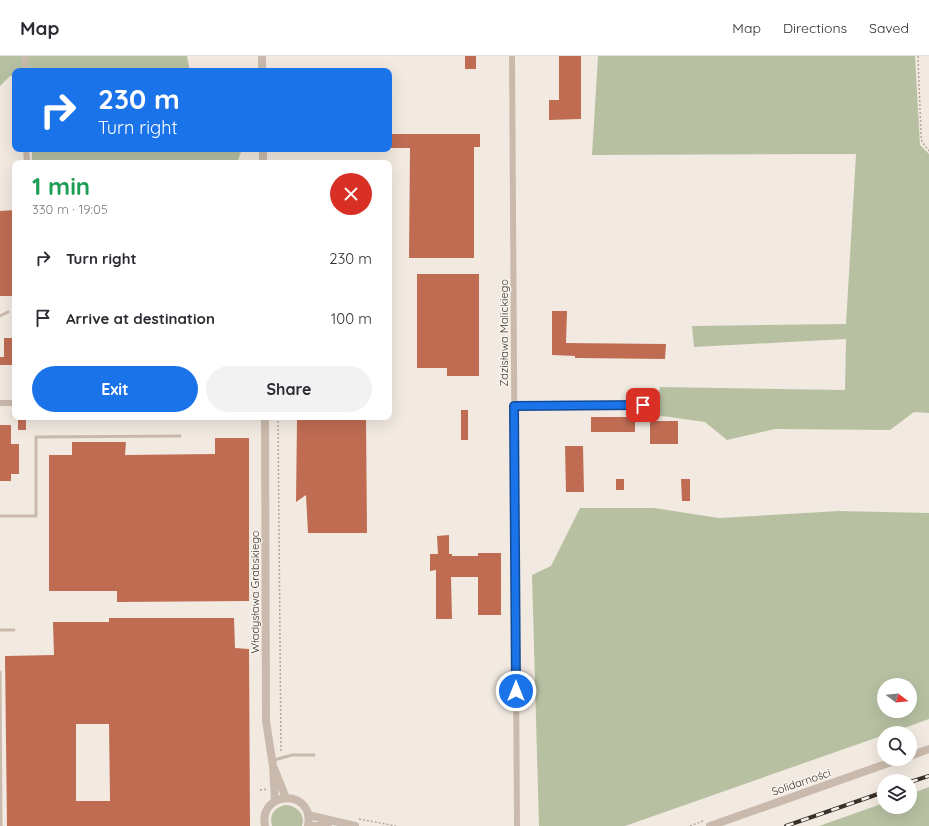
<!DOCTYPE html>
<meta charset="utf-8">
<style>
body{margin:0;font-family:Quicksand,sans-serif;background:#f2f2f3;color:#2b2b33;height:100vh;display:flex;flex-direction:column;font-size:15px;white-space:nowrap}
*{box-sizing:border-box;margin:0}
p{font-size:13px;color:#7c7c81}
.icon{flex:none;width:22px;height:22px;fill:none;stroke:currentColor;stroke-width:2;stroke-linecap:round;stroke-linejoin:round}
.map{position:relative;flex:1;overflow:hidden}
.drawer{position:absolute;left:12px;top:104px;width:380px;height:260px;display:flex;flex-direction:column;background:#fff;border-radius:8px;box-shadow:0 4px 16px #0002}
.drawer>*{flex:none}
.top-card{position:absolute;left:12px;top:12px;width:380px;height:84px;border-radius:8px;box-shadow:0 4px 16px #0002;background:#1a73e8;color:#fff;overflow:hidden}
.needle{width:26px;rotate:106deg}
.buttons{position:absolute;left:877px;top:622px;display:grid;gap:8px}
.buttons a{display:grid;place-items:center;width:40px;height:40px;border-radius:50%;background:#fff;box-shadow:0 4px 16px #0002;font-size:20px}
.pin{position:absolute;display:grid;place-items:center;width:34px;height:34px;color:#fff;margin:-17px;border-radius:8px;box-shadow:0 2px 6px #0006}
.me{position:absolute;width:44px;margin:-22px;rotate:0deg;stroke-linejoin:round;filter:drop-shadow(0 0 3px #0008)}
.turn{display:flex;align-items:center;gap:14px;height:84px;padding:0 20px;font-size:18px}
.turn .icon{width:52px;height:52px;stroke-width:2.5}
.turn b{display:block;font-size:28px;line-height:34px}
.round{display:grid;place-items:center;flex:none;width:42px;height:42px;border-radius:21px;background:#f2f2f3}
.headline{display:flex;align-items:center;justify-content:space-between;height:68px;padding:0 20px}
h1{font-size:24px;font-weight:700;line-height:30px;color:#1e9e55}
.cta{display:flex;gap:8px;margin-top:auto;padding:8px 20px}
.cta a{flex:1;height:46px;border-radius:24px;background:#1a73e8;color:#fff;font-size:16px;font-weight:700;line-height:46px;text-align:center}
.cta a+a{background:#f2f2f3;color:#2b2b33}
ul{padding:0;list-style:none}
li{display:flex;align-items:center;gap:12px;height:60px;padding:0 20px}
li div{flex:1}
li b{display:block;font-size:15px}
li em{font-style:normal}
header{display:flex;align-items:center;gap:24px;box-sizing:border-box;height:56px;padding:0 20px;background:#fff;border-bottom:1px solid #e1e1e2}
header strong{font-size:19px}
nav{display:flex;gap:22px;margin-inline-start:auto;font-size:14px}
.map>svg:first-child{display:block}
</style>
<header>
<strong>Map</strong>
<nav><a>Map</a><a>Directions</a><a>Saved</a></nav>
</header>
<div class="map">
<svg width="929" height="770" viewBox="0 0 929 770">
<rect width="100%" height="100%" fill="#f2eae1"/>
<!-- green -->
<path fill="#b7c1a2" fill-rule="evenodd" d="M0,0H187L190,15H15V20H10L0,30Z
M598,0H915L920,89L929,98V357L914,356L890,374L775,373L727,384L705,366L655,359L660,331L845,334L846,283L694,291L692,270L846,268L856,98L592,99Z
M32,93H242L237,107H32Z
M580,452H654L719,462L839,455L929,457V663L890,677H884V679L625,770H539L532,519L551,510ZM884,629H910V655H884Z
M929,731V770H819L884,747V751H910V738Z
M285,749C296,749 306,758 302,770H272C269,759 274,752 285,749Z"/>
<!-- building -->
<path fill="#bf6c53" fill-rule="evenodd" d="M465,0H476V13H465Z
M559,0H581V63L549,64V44H559Z
M389,78H480V91H474V202H409L410,92H389Z
M15,154V240H0V155Z
M417,218H479V320H447V312H417Z
M552,255H567L566,287L666,288L665,303L575,302V300L552,299Z
M4,282H15V290H12V309H0V301H4Z
M461,354H468V384H461Z
M328,361H366L367,477H308L306,439L296,446L297,364L328,363Z
M591,361H635V376H591Z
M18,364H26V374H18Z
M650,365H678V388H650Z
M0,369H11V388H19V418H11V425H0Z
M215,382H249V545L117,546V535H49V399H72V386H126L125,399L215,398Z
M565,390H583L584,436H566Z
M616,423H624V434H616Z
M681,423H690V445H682Z
M449,479V498H452V500H478V497H501V559H478V521H451L452,563H436V514L430,515V498H438L437,480Z
M109,562H234L235,592L249,593L250,770H7L5,600L54,599L53,566H109ZM76,668H109L110,745H76Z"/>
<g fill="none" stroke-linecap="round" stroke-linejoin="round">
<!-- path -->
<path stroke="#b6a498" stroke-width="1.5" stroke-dasharray="2 2" stroke-linecap="butt" d="M918,0L921,79L922,86L929,95
M278,361L281,696
M260,734L267,733
M359,763L396,770
M690,770L703,765"/>
<!-- service -->
<path stroke="#cabaad" stroke-width="3" d="M0,260L8,256
M515,350L643,349
M0,460H36V381L180,380
M0,574H14
M0,616L1,770
M274,704L292,699H314"/>
<!-- minor -->
<path stroke="#cabaad" stroke-width="6" d="M25,0V15
M512,0L517,770
M26,93L27,107
M0,347H15"/>
<!-- tertiary -->
<path stroke="#cabaad" stroke-width="8" d="M262,0V15
M263,93V107
M265,361L266,665L273,710L275,745
M910,700L929,693
M274,712L286,742
M308,759L355,770
M265,770C258,734 315,732 308,770
M312,770H328
M710,770L900,703"/>
<defs>
<path id="rail" d="M910,726L929,720
M786,770L884,736"/>
</defs>
<!-- rail casing -->
<use href="#rail" stroke="#39302b" stroke-width="4"/>
<!-- rail -->
<use href="#rail" stroke="#faf4ee" stroke-width="2.5" stroke-dasharray="8" stroke-linecap="butt"/>
</g>
<g fill="none" stroke-linecap="round" stroke-linejoin="round">
<defs>
<path id="route" d="M516,635L514,350L643,349"/>
</defs>
<!-- route casing -->
<use href="#route" stroke="#114b97" stroke-width="10"/>
<!-- route -->
<use href="#route" stroke="#1a73e8" stroke-width="7"/>
</g>
<g text-anchor="middle" stroke-width="3" stroke-linejoin="round" paint-order="stroke">
<!-- street labels -->
<g font-size="11" fill="#39302b" stroke="#faf4ee">
<text transform="translate(504 277) rotate(-90)" y="4">Zdzisława Malickiego</text>
<text transform="translate(255 536) rotate(-90)" y="4">Władysława Grabskiego</text>
<text transform="translate(801 726) rotate(-19)" y="4">Solidarności</text>
</g>
</g>
</svg>
<div class="buttons">
<a><svg class="needle" viewBox="-14 -14 28 28"><path d="M0-13l5 13h-10z" fill="#e53935"/><path d="M0 13l5-13h-10z" fill="#7c7c81"/></svg></a>
<a><svg class="icon" aria-label="search" viewBox="0 0 24 24"><circle cx="10" cy="10" r="6"/><path d="M15 15l6 6"/></svg></a>
<a><svg class="icon" aria-label="layers" viewBox="0 0 24 24"><path d="M12 4l9 5-9 5-9-5zM3 14l9 5 9-5"/></svg></a>
</div>
<div class="pin" style="left:643px;top:349px;background:#d93025"><svg class="icon" aria-label="arrive" viewBox="0 0 24 24"><path d="M6 21V4h12l-3 4 3 4H6"/></svg></div>
<svg class="me" style="left:516px;top:635px" viewBox="-20 -20 40 40"><circle r="17" fill="#1a73e8" stroke="#fff" stroke-width="3"/><path d="M0-11L8 9 0 5-8 9z" fill="#fff"/></svg>
<div class="top-card">
<div class="turn"><svg class="icon" aria-label="right" viewBox="0 0 24 24"><path d="M7 20v-9h11M14 6l5 5-5 5"/></svg><div><b>230 m</b>Turn right</div></div>
</div>
<section class="drawer">
<div class="headline"><div><h1>1 min</h1><p>330 m · 19:05</p></div><a class="round" style="background:#d93025;color:#fff"><svg class="icon" aria-label="close" viewBox="0 0 24 24"><path d="M6 6l12 12M18 6L6 18"/></svg></a></div>
<ul>
<li><svg class="icon" aria-label="right" viewBox="0 0 24 24"><path d="M7 20v-9h11M14 6l5 5-5 5"/></svg><div><b>Turn right</b></div><em>230 m</em></li>
<li><svg class="icon" aria-label="arrive" viewBox="0 0 24 24"><path d="M6 21V4h12l-3 4 3 4H6"/></svg><div><b>Arrive at destination</b></div><em>100 m</em></li>
</ul>
<div class="cta"><a>Exit</a><a>Share</a></div>
</section>
</div>
